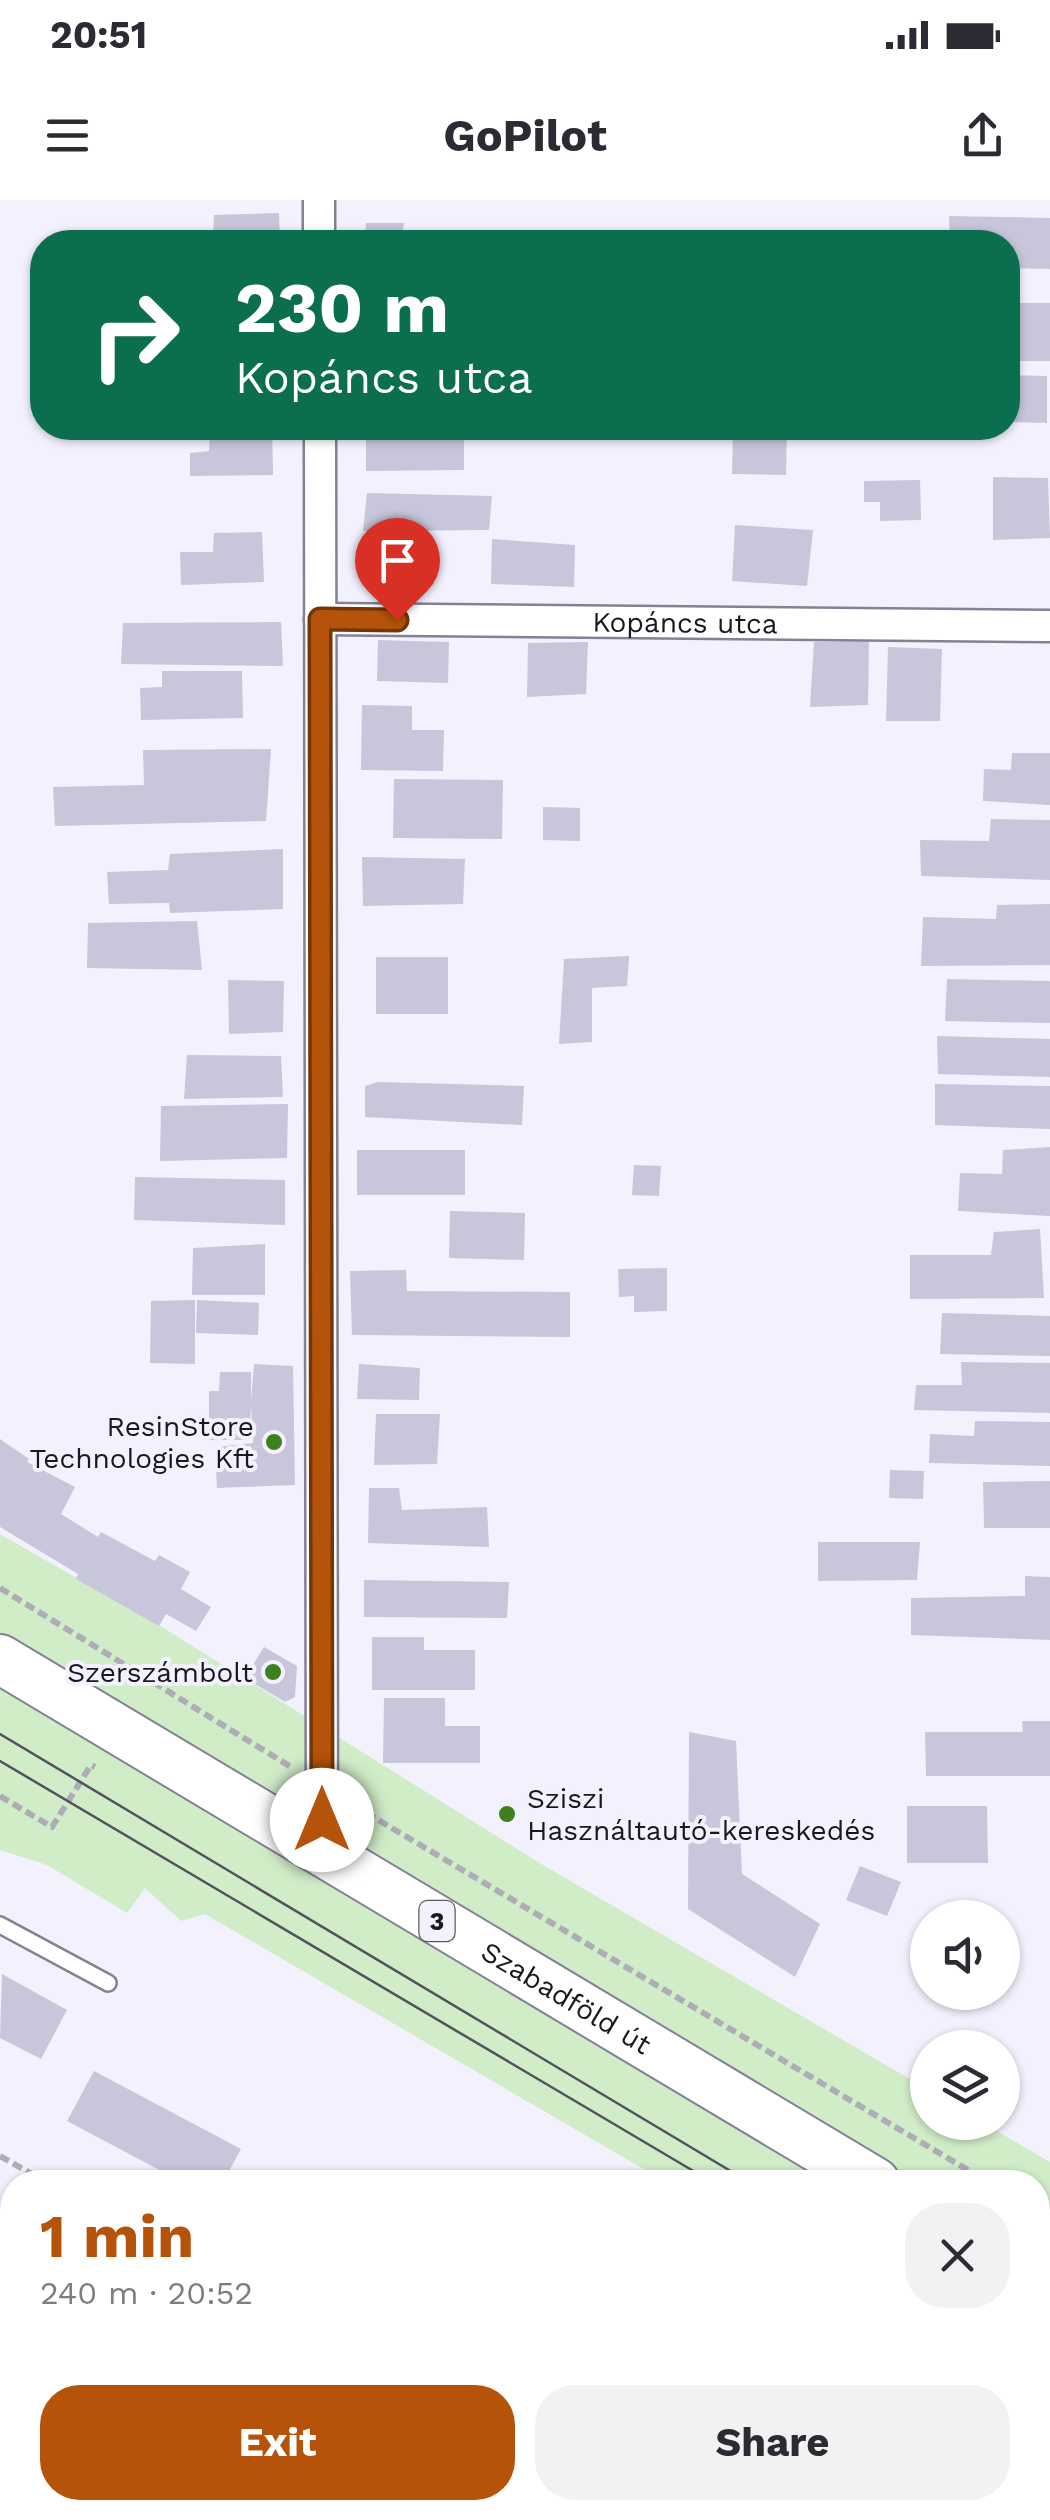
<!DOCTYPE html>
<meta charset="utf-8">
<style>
body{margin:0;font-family:"Work Sans",sans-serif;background:#f2f2f3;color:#2b2b33;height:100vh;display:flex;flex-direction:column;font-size:38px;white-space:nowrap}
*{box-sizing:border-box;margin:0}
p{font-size:32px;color:#7c7c81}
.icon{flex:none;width:55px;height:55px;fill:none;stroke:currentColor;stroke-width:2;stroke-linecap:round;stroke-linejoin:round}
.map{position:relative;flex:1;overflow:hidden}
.panel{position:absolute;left:0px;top:1970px;width:1050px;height:350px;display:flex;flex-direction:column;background:#fff;border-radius:40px 40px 0 0;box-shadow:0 2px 8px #0004}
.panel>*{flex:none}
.top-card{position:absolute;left:30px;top:30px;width:990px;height:210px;border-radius:40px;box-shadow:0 2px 8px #0004;background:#0b6e4f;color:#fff;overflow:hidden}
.tools{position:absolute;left:910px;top:1700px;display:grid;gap:20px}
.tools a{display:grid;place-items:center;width:110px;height:110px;border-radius:50%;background:#fff;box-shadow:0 2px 8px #0004;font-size:50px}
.pin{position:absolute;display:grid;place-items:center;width:85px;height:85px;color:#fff;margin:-102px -42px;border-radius:50% 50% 50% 0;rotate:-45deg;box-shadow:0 0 10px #0007}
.pin .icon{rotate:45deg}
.me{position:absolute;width:110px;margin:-55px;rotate:0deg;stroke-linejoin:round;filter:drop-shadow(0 0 8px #0008)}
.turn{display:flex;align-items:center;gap:35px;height:210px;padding:0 40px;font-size:45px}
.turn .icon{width:130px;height:130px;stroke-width:2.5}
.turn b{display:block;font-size:70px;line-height:85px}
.round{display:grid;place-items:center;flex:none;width:105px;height:105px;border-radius:40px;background:#f2f2f3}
.head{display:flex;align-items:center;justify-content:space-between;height:170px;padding:0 40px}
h1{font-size:60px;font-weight:700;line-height:75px;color:#b45309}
.primary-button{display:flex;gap:20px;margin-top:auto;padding:20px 40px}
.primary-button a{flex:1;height:115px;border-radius:40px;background:#b45309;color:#fff;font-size:40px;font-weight:700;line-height:115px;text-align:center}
.primary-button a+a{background:#f2f2f3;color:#2b2b33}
.status{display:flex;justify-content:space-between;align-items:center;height:70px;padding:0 50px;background:#fff;direction:ltr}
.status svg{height:28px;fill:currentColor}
header{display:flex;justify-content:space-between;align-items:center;height:130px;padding:0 40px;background:#fff;font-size:45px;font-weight:700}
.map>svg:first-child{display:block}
</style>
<div class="status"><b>20:51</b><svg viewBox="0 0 49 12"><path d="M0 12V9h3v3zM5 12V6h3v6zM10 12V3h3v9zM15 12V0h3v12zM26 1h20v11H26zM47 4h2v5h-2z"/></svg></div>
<header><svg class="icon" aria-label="menu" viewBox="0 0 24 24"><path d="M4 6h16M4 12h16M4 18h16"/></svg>GoPilot<svg class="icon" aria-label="share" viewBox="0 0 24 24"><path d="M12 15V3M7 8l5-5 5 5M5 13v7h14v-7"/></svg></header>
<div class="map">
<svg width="1050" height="2320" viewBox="0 0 1050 2320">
<rect width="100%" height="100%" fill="#f3f1fe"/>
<!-- green -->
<path fill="#d1edc8" d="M0,1334L162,1427L543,1665L927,1889L928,1922L983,1923L1050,1962V2206L1038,2199V1982H666L205,1714L181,1721L145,1688L127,1713L47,1665L0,1650Z"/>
<!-- building -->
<path fill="#c8c6db" d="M279,13L280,42H154L213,36L214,15Z
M949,16L1050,18V69L1008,68V42H950Z
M366,23H404L401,42H365Z
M1008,103H1050V161H1008Z
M1008,175L1047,176V223L1008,222Z
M210,228H272L273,275L190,276V253L209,251Z
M733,228H787L786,275L732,274Z
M464,229V270L366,271V231Z
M993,277L1048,278L1050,338L993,340Z
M920,280L921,320L880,321V302H864V281Z
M367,293L492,296L489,330L363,331Z
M735,325L813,330L807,386L732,381Z
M262,332L264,382L181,385L180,352H213L214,333Z
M492,339L575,345L574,387L491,384Z
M281,422L283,466L121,464L123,423Z
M378,440L449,442L448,483L377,481Z
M869,441L868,505L810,507L814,442Z
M588,442L586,494L527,497L528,443Z
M888,447L942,449L940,521H886Z
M162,471H242L243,518L141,520L140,488L162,487Z
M362,505L412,506V530H444L443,571L361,570Z
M271,549L266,621L55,626L53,587L144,585L143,550Z
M1012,553H1050V605L983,601L984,569L1011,570Z
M394,579L503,580L502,639L393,638Z
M543,607L580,608V641L543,640Z
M991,619L1050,620V680L921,676L920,640L989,641Z
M283,649V709L170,713L169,703L109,704L107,672L168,670L170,654Z
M362,657L465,659L463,704L363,706Z
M1050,704V765L921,766L923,717L996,719L997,705Z
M197,721L202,770L87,768L88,723Z
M629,756L627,786L592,788V842L559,844L564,759Z
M376,757H448V814H376Z
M947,779L1050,781V823L945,821Z
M228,780L284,781L283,832L229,834Z
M937,836L1050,839V877L938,874Z
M187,855L281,856L283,897L184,899Z
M378,882L524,886L522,925L365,917V886Z
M935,884L1050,886V929L935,925Z
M288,904L287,958L160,961L161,906Z
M1050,947V1016L958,1011L960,973L1002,974L1003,950Z
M357,950H465V995H357Z
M634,965L661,966L659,996L632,995Z
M135,977L285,980V1025L134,1020Z
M450,1011L525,1013L524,1060L449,1058Z
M1040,1029L1044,1098L910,1099V1055H991L994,1032Z
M265,1044V1095H192L193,1048Z
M667,1068V1111L634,1112V1096L619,1097L618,1069Z
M406,1070L407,1091L570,1092V1137L352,1135L350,1071Z
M195,1100V1164L150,1163L151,1101Z
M197,1100L259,1103L258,1135L196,1133Z
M942,1113L1050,1116V1156L940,1154Z
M961,1162L1050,1163V1213L914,1210L916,1185H962Z
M254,1164L293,1166L295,1285L217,1288L215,1247L253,1243L251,1206L249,1240H209V1191H219L220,1172H251V1201Z
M359,1164L420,1168L419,1200L357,1199Z
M376,1214H440L437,1264L374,1265Z
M975,1221L1050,1222V1266L929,1263L930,1234L974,1236Z
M0,1239L29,1259L27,1262L75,1287L61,1314L98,1337L101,1332L155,1361L159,1355L190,1372L181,1389L211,1407L196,1431L166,1414L159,1426L76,1379L78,1374L0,1327Z
M890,1270L924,1271L923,1299L889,1298Z
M1050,1281V1328H984L983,1282Z
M369,1288H399L402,1310L487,1307L489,1347L368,1343Z
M818,1342H920L917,1380L818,1381Z
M1025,1376L1050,1377V1440L911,1435V1398L1025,1396Z
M364,1380L509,1382L507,1418L364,1417Z
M372,1437H424V1450H475V1490H372Z
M264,1447L297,1466L295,1497L285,1502L245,1478Z
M384,1498H445V1526H480V1563H383Z
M1022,1521H1050V1576H926L925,1532H1023Z
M689,1532L736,1541L742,1674L820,1724L795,1777L688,1709Z
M907,1606H987L988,1663H907Z
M860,1666L901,1682L887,1716L846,1700Z
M2,1774L67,1810L41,1859L0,1838Z
M94,1871L241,1949L223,1982H182L67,1921Z
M12,2277V2308H100L97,2320H33L1,2311Z
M111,2308H142L138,2320H108Z
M267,2308H403L399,2320H264Z
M966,2308H1029L1050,2320H959Z"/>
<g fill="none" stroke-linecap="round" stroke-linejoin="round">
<defs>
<path id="service" d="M0,1725L108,1783
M569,2320V2308"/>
<g id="minor">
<path d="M319,0V42"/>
<path d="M320,228L322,1653"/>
<path id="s1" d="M320,419L1050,426"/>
</g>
<g id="primary">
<path id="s2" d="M0,1459L875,1982"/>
<path d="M1038,2078L1050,2086"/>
</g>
</defs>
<!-- service casing -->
<use href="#service" stroke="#838194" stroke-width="20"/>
<!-- minor casing -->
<use href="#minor" stroke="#838194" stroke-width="35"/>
<!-- primary casing -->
<use href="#primary" stroke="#838194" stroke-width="52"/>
<!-- path -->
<path stroke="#adacb7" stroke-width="6" stroke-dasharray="10 5" stroke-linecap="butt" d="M0,1388L291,1567
M0,1596L52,1627L91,1565L95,1567
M353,1605L988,1982
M0,1956L46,1982
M1038,2012L1050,2019
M250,2320L254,2308"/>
<!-- service -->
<use href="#service" stroke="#fff" stroke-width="15"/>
<!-- minor -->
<use href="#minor" stroke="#fff" stroke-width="30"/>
<!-- primary -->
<use href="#primary" stroke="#fff" stroke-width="48"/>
<!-- tram -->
<path stroke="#53535b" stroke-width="2.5" d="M0,1534L749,1982
M0,1561L712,1982
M1038,2158L1050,2166
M1038,2178L1050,2185"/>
</g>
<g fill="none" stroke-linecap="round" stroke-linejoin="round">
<defs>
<path id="route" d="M322,1620L320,419L397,420"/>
</defs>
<!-- route casing -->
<use href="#route" stroke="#753606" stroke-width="25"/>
<!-- route -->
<use href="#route" stroke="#b45309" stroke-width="18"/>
</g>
<!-- markers -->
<g fill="#3e7f20" stroke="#f3f1fe" stroke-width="4">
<circle cx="274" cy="1242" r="10"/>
<circle cx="273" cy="1472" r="10"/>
<circle cx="507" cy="1614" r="10"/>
</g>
<g text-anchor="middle" stroke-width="8" stroke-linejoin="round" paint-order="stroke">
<!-- shield labels -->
<rect fill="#f3f1fe" stroke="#5a5962" stroke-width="2.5" x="419.5" y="1701" width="35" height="40" rx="8"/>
<g font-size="25" font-weight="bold" fill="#18181f">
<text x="437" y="1730">3</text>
</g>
<!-- street labels -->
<g font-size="28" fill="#18181f" stroke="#f3f1fe">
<text dy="10" stroke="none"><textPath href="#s1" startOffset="365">Kopáncs utca</textPath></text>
<text dy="10" stroke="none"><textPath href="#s2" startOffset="660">Szabadföld út</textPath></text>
</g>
<!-- poi labels -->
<g font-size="28" fill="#18181f" stroke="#f3f1fe" text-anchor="end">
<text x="254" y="1236">ResinStore<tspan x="254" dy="32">Technologies Kft</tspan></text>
<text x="253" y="1482">Szerszámbolt</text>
<text x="527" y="1608" text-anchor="start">Sziszi<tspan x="527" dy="32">Használtautó-kereskedés</tspan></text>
</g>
</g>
</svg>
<div class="tools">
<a><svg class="icon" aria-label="sound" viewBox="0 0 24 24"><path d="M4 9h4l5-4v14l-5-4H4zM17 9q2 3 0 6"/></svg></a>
<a><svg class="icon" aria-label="layers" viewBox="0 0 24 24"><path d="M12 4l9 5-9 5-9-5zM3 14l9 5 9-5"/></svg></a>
</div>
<div class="pin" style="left:397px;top:420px;background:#d93025"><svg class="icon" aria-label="arrive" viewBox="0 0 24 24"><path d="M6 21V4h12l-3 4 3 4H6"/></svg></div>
<svg class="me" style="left:322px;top:1620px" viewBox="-20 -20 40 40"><circle r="19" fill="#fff"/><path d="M0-13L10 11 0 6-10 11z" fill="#b45309"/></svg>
<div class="top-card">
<div class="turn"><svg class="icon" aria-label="right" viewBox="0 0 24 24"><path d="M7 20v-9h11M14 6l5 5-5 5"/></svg><div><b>230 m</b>Kopáncs utca</div></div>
</div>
<section class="panel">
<div class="head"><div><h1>1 min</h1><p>240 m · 20:52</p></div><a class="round"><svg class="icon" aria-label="close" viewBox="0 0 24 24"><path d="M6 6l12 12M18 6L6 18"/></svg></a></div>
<div class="primary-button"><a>Exit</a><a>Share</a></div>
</section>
</div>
